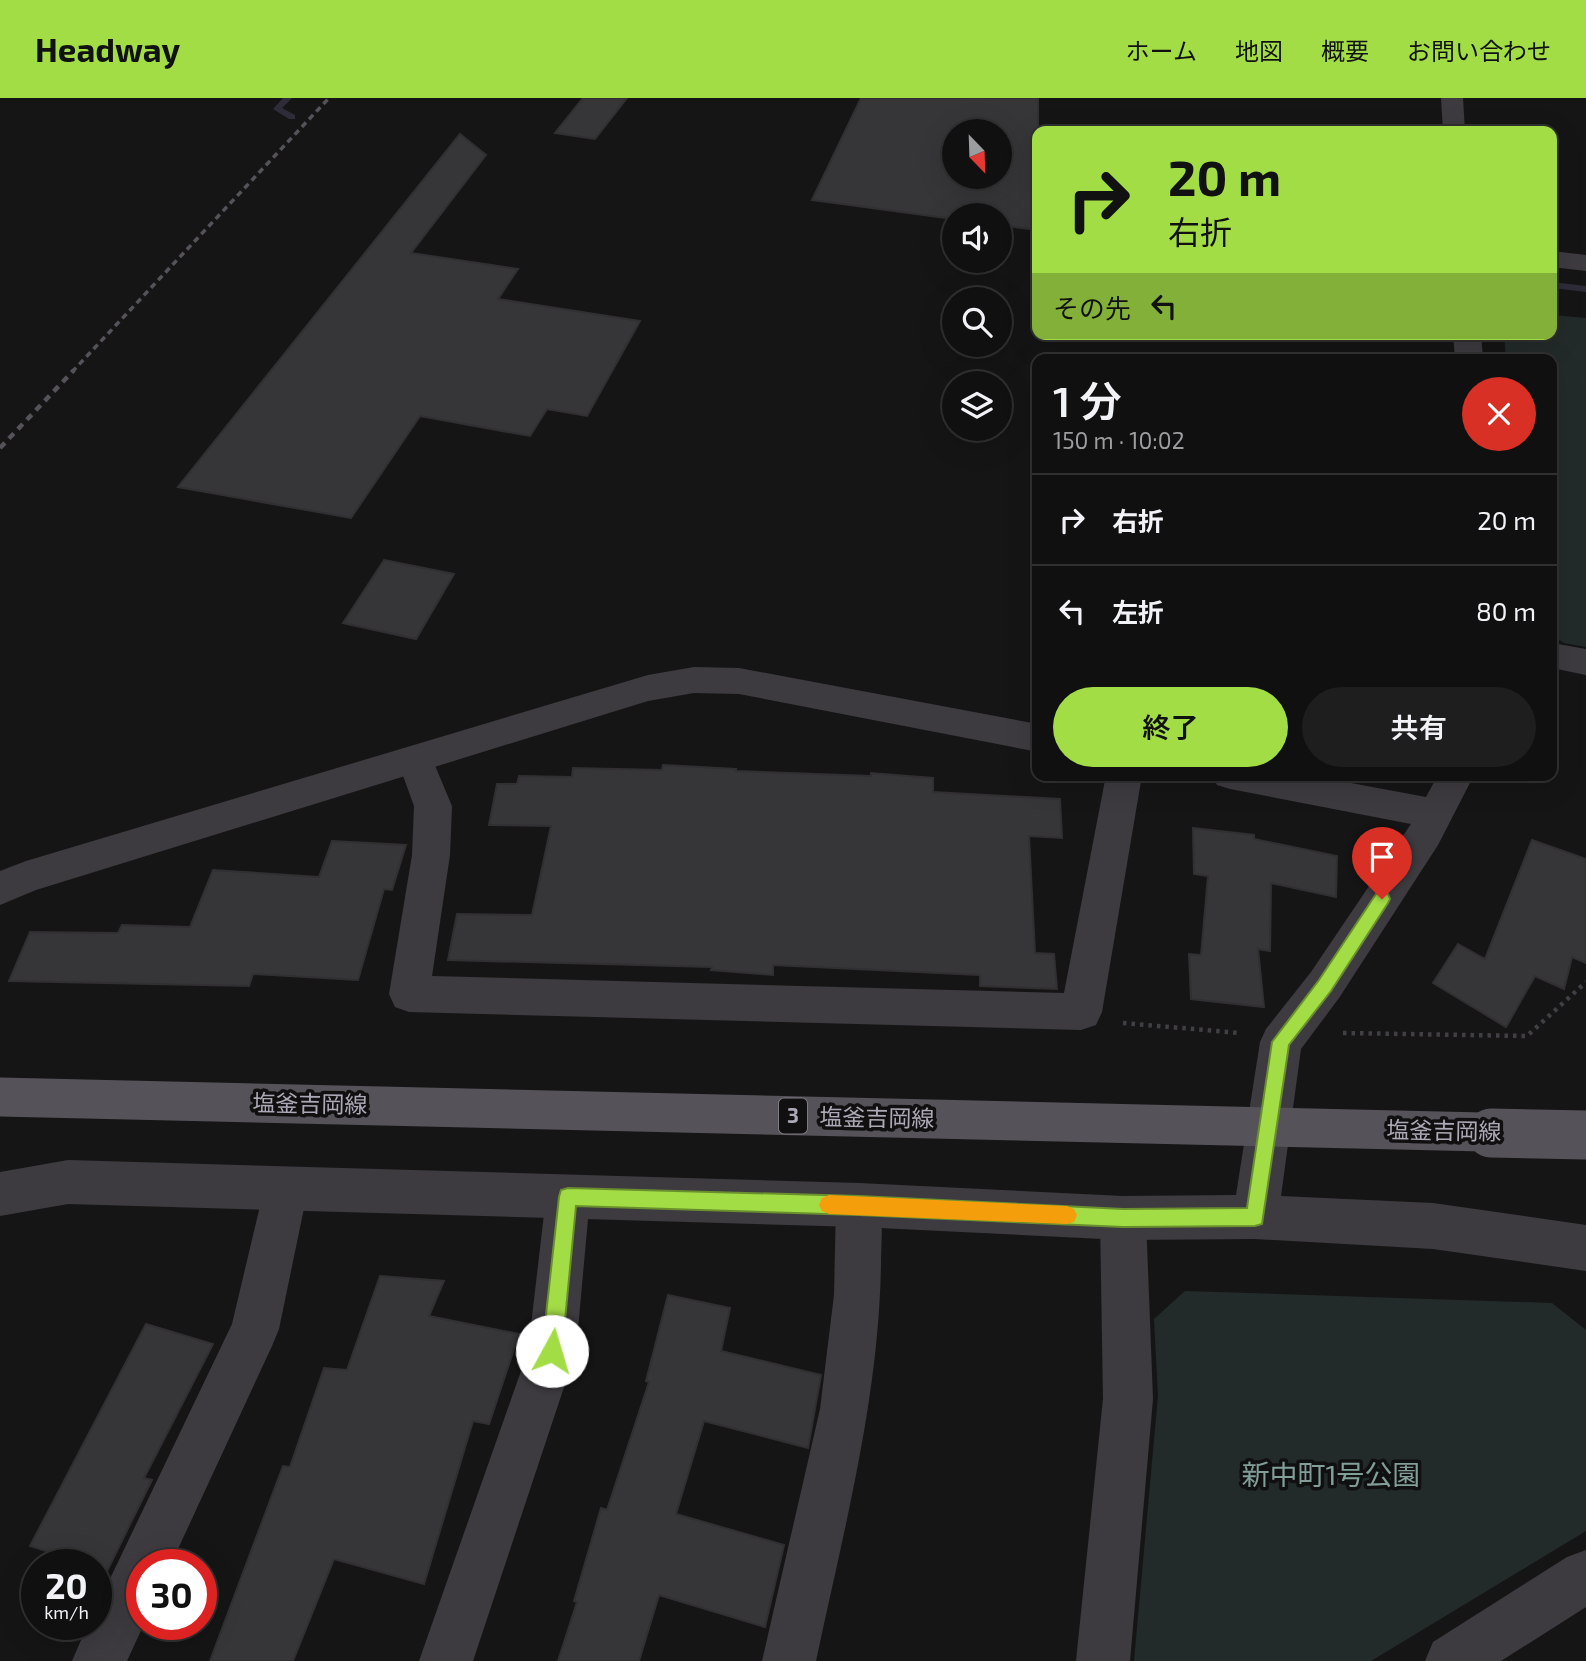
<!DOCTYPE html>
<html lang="ja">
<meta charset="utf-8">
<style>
body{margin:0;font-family:"Exo 2","Noto Sans JP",sans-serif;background:#1e1e1e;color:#f1f3f6;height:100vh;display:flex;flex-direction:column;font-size:26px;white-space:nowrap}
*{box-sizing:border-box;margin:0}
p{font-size:23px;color:#9c9d9f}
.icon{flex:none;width:38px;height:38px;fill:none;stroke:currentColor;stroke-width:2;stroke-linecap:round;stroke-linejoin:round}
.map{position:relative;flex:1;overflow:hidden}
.drawer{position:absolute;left:1032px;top:256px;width:525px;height:427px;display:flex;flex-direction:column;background:#101010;border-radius:14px;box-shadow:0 7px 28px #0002,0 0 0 2px #303030}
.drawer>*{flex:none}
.hud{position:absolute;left:1032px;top:28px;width:525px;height:214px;border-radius:14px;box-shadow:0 7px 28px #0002,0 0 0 2px #303030;background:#a3dd46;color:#111;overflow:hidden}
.needle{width:46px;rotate:157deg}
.tools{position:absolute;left:942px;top:21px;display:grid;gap:14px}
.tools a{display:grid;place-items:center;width:70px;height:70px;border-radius:50%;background:#101010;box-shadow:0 7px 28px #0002,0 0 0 2px #303030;font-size:35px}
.speed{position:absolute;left:21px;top:1451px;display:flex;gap:14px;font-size:35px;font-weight:700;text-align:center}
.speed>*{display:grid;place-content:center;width:91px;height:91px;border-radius:50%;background:#101010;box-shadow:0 7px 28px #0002,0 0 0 2px #303030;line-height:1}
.speed small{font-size:18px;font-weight:400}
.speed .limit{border:10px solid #d22;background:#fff;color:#111}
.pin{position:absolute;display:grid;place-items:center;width:60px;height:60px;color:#fff;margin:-72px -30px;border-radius:50% 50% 50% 0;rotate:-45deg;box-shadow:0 0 7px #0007}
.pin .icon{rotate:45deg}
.me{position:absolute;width:77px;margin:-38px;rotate:6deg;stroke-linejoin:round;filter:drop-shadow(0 0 5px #0008)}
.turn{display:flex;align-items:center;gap:24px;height:147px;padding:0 21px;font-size:32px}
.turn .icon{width:91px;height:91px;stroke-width:2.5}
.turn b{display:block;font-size:49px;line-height:60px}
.then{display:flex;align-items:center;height:66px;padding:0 21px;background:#0003;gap:14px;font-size:26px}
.round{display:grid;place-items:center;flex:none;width:74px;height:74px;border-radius:37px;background:#1e1e1e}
.head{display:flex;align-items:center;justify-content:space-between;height:119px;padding:0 21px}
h1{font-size:42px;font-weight:600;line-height:52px}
.action{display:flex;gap:14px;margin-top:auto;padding:14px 21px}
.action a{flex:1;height:80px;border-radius:42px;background:#a3dd46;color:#111;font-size:28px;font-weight:600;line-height:80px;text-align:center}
.action a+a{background:#1e1e1e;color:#f1f3f6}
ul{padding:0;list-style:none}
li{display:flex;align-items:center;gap:21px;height:91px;padding:0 21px;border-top:2px solid #303030}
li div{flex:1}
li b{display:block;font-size:26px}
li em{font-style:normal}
header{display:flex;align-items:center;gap:42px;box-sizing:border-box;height:98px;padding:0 35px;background:#a3dd46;color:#111}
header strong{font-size:33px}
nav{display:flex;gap:38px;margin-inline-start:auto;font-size:24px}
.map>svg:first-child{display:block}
</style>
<header>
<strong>Headway</strong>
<nav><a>ホーム</a><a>地図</a><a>概要</a><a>お問い合わせ</a></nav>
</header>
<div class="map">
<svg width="1586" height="1563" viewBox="0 0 1586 1563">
<rect width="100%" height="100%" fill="#161516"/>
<!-- green -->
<path fill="#232b2a" d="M1552,217L1586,220V549L1564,545L1552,537V261H1506L1504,236H1552Z
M1185,1193L1552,1205L1586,1232V1433L1371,1563H1134L1158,1298L1154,1221Z"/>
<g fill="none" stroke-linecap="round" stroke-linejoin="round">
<!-- stream -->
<path fill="#2e2c39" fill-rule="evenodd" d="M283,0H292L282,10L295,17V21H289L273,11Z
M1552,184L1586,188V194L1552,190Z"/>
</g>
<!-- building -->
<path fill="#363538" stroke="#312f32" stroke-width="2" fill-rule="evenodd" d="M583,0H627L595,41L555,35Z
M861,0H1038V132L999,127V117H954V121L812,102ZM954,33H999V79H954Z
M460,36L486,57L411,155L518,171L498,201L640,223L587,318L547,311L530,338L420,318L351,420L178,389Z
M384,462L454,476L416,541L343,525Z
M663,667L736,671V673L871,678V675L933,680V694L1060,701L1062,740L1029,738L1035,855L1054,856L1057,891L980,888V877L773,867V877L711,872L712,869L448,862L457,816L532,817L551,728L489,727L497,686H517L519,678L572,679L573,670L662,672Z
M1193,730L1254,737V741L1337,758L1336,799L1271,785L1270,853L1258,851L1264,909L1191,901L1189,856L1201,857L1208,778L1194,776Z
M1532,742L1586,761V865L1572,859L1564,891L1535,878L1506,929L1433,885L1458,846L1485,861Z
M332,743L406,747L392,792L384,791L358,882L253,876L249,888L9,883L30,834L118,835L122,827L190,829L213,772L319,779Z
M380,1178L444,1183L429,1218L519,1236L489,1326L473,1323L424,1486L334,1461L293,1563H210L283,1368L290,1369L324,1270L347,1272Z
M668,1197L730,1210L721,1253L821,1277L808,1350L704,1323L676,1416L784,1447L765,1529L659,1497L639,1563H558L577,1504L574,1503L601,1410L607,1412L649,1284L646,1283Z
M146,1226L213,1246L144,1380L152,1382L107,1473L96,1469V1466H88L30,1448Z"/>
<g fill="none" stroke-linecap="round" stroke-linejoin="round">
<!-- path -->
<path stroke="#413e44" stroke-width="4.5" stroke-dasharray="3.5 5" stroke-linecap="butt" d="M1123,925L1240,935
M1343,935L1527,938L1586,884"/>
<!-- minor -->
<path fill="#3e3b40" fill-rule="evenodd" d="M1552,153L1586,157V173L1552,169Z
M415,647L428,651L452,708L450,757L432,878L1064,895L1106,677H1142L1102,914L1096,927L1081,932L409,914L395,909L389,896L412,757L414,708L397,661L402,651Z
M286,1069L302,1076L308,1091L279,1231L272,1248L171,1466H142V1526H144L127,1563H72L88,1526H96V1510L232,1226L264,1091L270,1076Z
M568,1077L584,1083L590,1099L576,1253L473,1563H419L528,1253L546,1099L552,1083Z
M859,1085L875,1091C885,1114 881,1140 881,1165C879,1300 844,1431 816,1563H762L820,1311L834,1197L836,1107L843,1091Z
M1123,1098L1139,1104L1146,1120L1153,1301L1130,1563H1076L1103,1301L1100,1120L1107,1104Z
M1586,1452V1509L1501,1563H1425L1433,1544L1567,1459Z"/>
<!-- tertiary -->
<path fill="#3e3b40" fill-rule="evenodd" d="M1441,0H1463L1465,33H1443Z
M1453,236H1481L1483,261H1455Z
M1552,545L1586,551V577L1552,570Z
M694,569L739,570L1038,626V654L739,596L694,595L648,603L36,792L0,807V773L26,763L648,577Z
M1212,677H1308L1426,699L1438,677H1474L1438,747L1339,900L1301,951L1281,1098L1433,1105L1586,1127V1173L1433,1151L1255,1141L1123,1142L859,1129L68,1106L0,1118V1074L68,1062L859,1085L1123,1098L1236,1097L1260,944L1266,931L1311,874L1411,726L1230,691L1217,687Z"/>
<!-- rail-far1 -->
<path stroke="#56525a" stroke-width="3.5" stroke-dasharray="6 4.5" stroke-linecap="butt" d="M72,274L329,0"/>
<!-- rail -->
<path stroke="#56525a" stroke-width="4.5" stroke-dasharray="7 6" stroke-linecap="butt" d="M0,350L74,272"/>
<!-- primary-bridge-far1 -->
<path stroke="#565259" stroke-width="39" d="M0,999L1564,1036"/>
<!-- primary-bridge -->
<path stroke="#565259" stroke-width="49" d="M1491,1035L1586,1037"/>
</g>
<!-- route -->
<path fill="#a3dd46" stroke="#6a902e" stroke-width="2" d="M1382,794L1388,796L1390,801L1388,805L1331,893L1289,947L1262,1126L1255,1128L1123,1129L859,1117L576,1108L562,1253L559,1260L552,1263L545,1260L542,1253L559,1099L561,1092L568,1090L859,1098L1123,1111L1247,1110L1272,944L1319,882L1376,796Z"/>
<!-- slow -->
<path fill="#f59e0b" d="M829,1097L1067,1108L1074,1111L1077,1117L1074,1124L1067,1126L829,1116L822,1113L819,1107L822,1100Z"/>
<g text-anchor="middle" stroke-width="7" stroke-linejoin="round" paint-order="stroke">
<!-- shield labels -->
<rect fill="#111011" stroke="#7e7a84" stroke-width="2" x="779" y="1000.5" width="28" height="35" rx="5"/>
<g font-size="21" font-weight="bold" fill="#ada8b5">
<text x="793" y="1025">3</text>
</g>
<!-- street labels -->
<g font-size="23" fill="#ada8b5" stroke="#111011">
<text transform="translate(310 1006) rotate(1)" y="8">塩釜吉岡線</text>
<text transform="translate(877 1020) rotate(1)" y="8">塩釜吉岡線</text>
<text transform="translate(1444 1033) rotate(1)" y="8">塩釜吉岡線</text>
</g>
<!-- near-park labels -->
<g font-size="28" fill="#819e98" stroke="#111011">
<text x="1331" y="1387">新中町1号公園</text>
</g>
</g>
</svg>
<div class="tools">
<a><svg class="needle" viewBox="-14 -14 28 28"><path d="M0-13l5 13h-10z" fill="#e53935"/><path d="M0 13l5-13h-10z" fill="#9c9d9f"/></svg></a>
<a><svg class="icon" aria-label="sound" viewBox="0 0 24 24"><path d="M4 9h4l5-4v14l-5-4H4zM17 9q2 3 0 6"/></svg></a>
<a><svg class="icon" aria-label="search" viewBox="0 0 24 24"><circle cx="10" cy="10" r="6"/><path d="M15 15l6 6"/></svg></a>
<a><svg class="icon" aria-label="layers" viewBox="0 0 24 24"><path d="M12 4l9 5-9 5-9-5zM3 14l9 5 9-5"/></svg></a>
</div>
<div class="speed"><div>20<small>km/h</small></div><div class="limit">30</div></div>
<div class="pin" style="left:1382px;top:801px;background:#d93025"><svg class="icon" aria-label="arrive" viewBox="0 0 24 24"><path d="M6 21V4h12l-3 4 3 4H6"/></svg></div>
<svg class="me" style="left:552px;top:1253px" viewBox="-20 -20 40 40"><circle r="19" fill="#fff"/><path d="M0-13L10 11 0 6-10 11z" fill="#a3dd46"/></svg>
<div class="hud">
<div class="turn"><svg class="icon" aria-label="right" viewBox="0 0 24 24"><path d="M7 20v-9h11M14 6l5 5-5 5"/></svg><div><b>20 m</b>右折</div></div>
<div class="then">その先<svg class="icon" aria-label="left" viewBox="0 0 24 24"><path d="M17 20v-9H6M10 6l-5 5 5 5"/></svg></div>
</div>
<section class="drawer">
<div class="head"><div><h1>1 分</h1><p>150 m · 10:02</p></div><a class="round" style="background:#d93025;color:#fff"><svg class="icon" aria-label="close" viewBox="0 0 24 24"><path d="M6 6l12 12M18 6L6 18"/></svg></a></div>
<ul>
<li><svg class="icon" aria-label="right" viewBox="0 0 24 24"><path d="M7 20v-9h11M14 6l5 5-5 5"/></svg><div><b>右折</b></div><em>20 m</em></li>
<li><svg class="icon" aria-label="left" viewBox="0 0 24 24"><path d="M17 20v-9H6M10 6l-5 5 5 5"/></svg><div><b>左折</b></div><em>80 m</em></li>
</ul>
<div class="action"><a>終了</a><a>共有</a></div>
</section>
</div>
